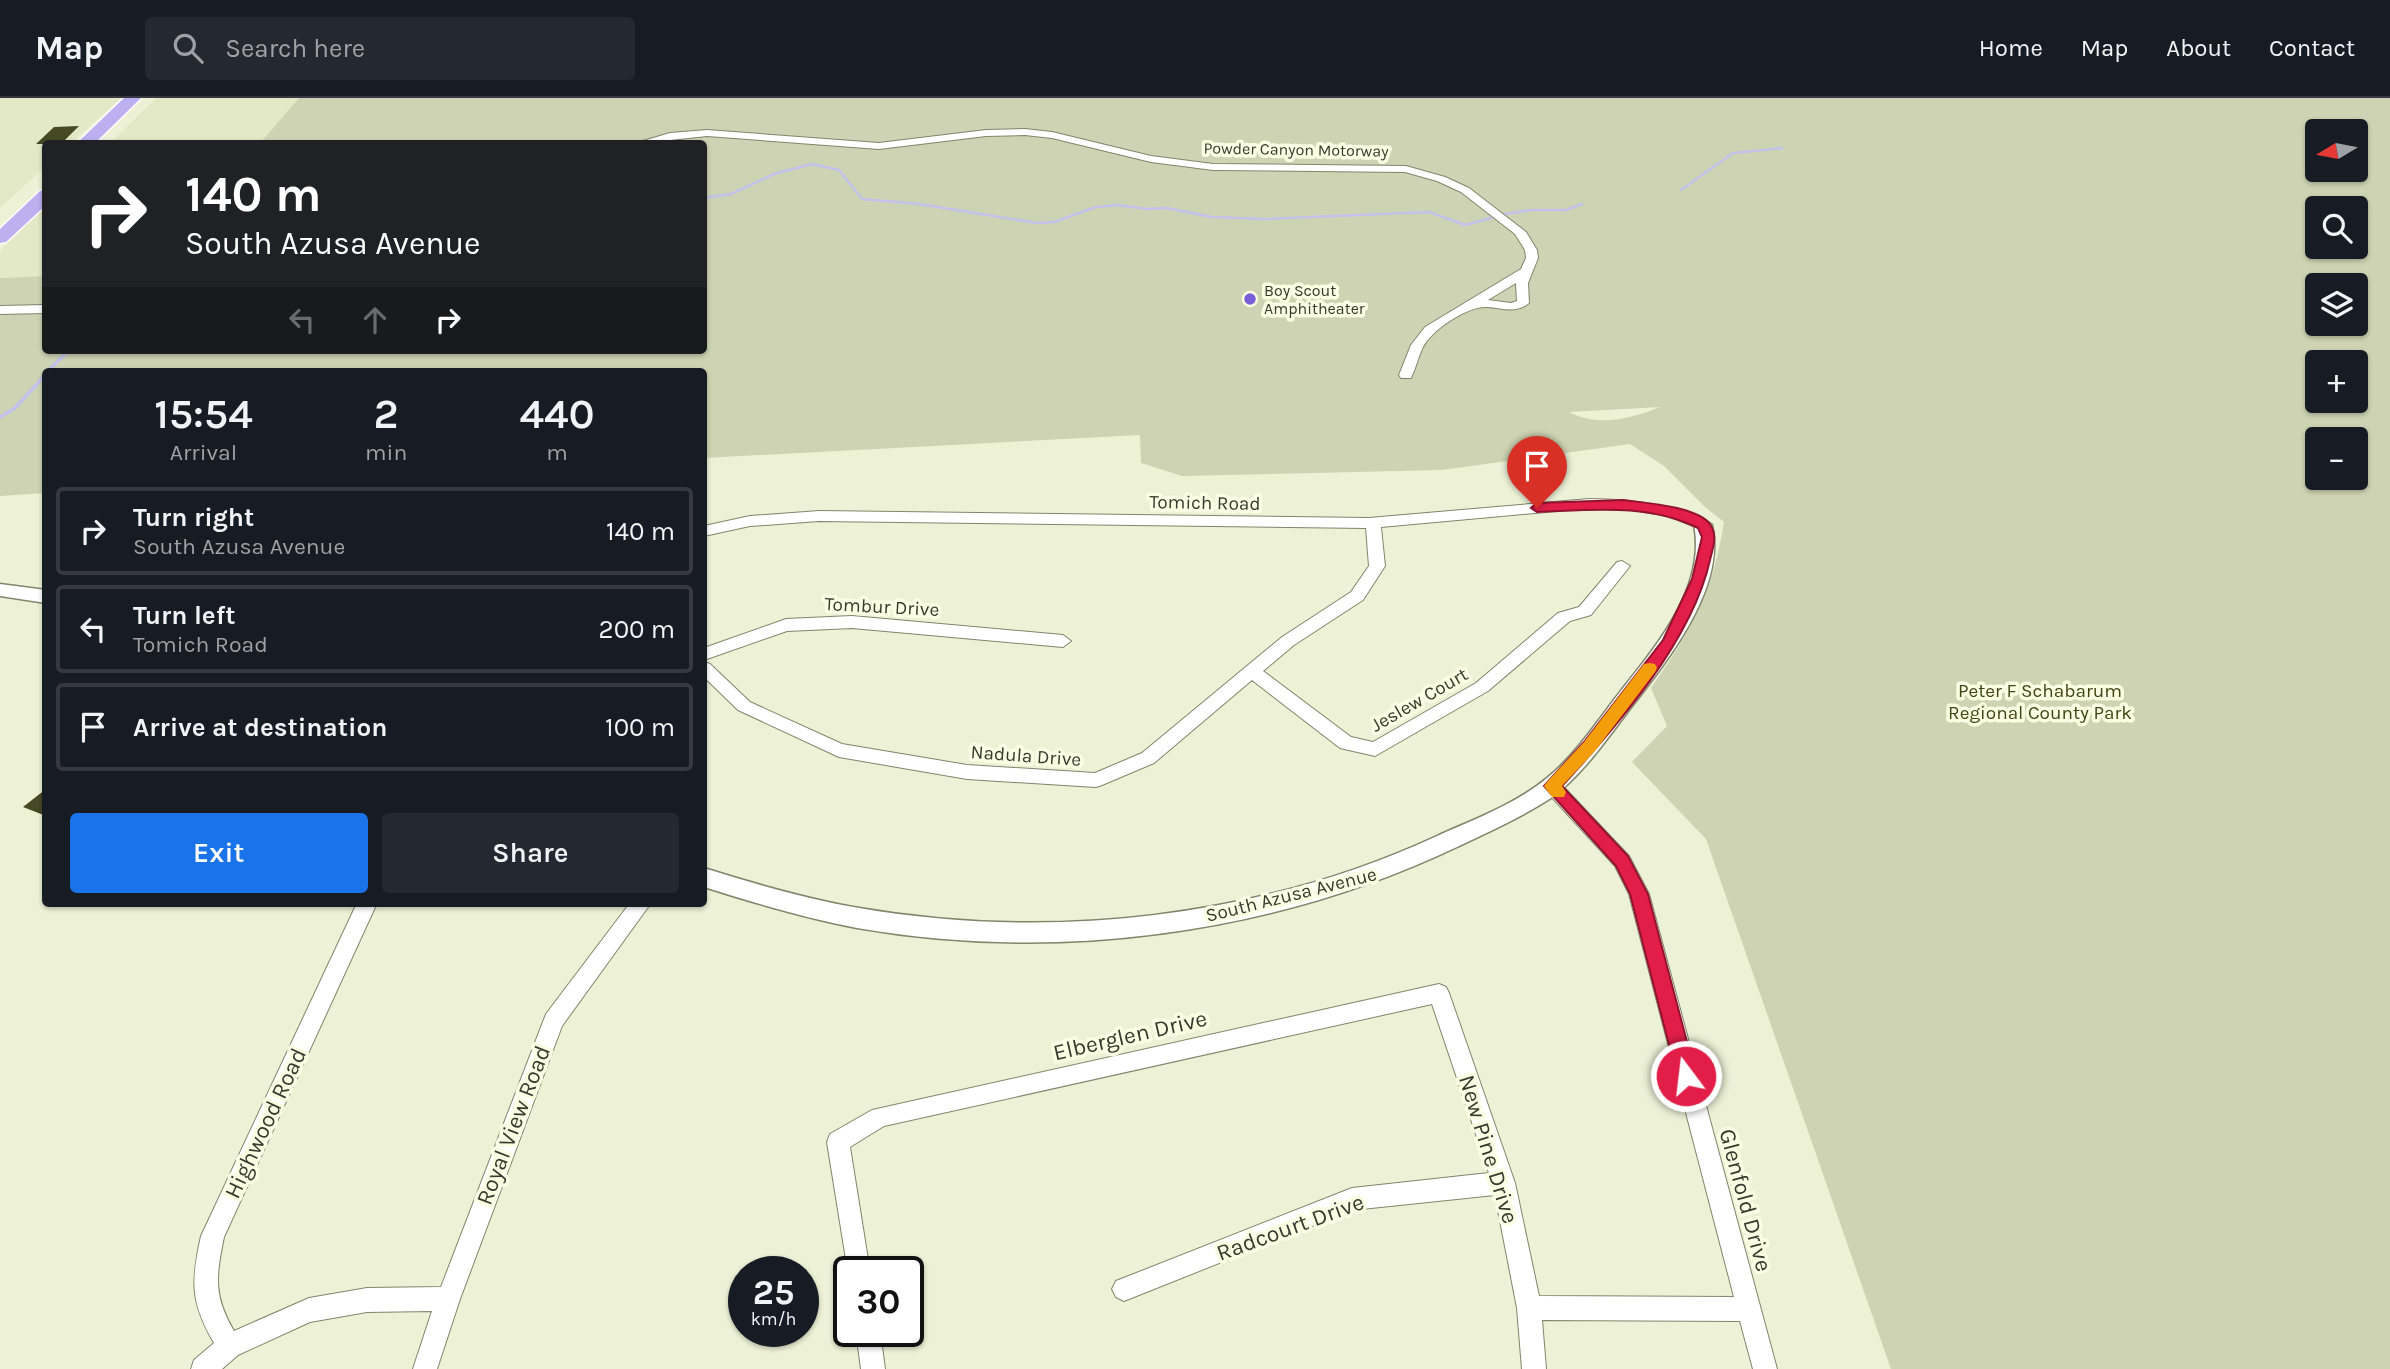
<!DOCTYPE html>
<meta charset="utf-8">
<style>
body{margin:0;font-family:Karla,sans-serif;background:#242831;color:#f1f3f6;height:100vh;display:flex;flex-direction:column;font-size:26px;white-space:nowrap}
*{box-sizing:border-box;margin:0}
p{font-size:23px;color:#9ea1a6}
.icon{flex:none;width:38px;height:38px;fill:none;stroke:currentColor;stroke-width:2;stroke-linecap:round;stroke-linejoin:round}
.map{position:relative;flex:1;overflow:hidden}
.side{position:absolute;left:42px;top:270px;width:665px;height:539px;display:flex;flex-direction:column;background:#171b24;border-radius:7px;box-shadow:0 2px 5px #0004}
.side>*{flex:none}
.guide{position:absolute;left:42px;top:42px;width:665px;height:214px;border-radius:7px;box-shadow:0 2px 5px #0004;background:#202124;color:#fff;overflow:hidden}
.needle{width:46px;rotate:260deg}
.tools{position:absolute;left:2305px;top:21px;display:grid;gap:14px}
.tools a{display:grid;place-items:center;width:63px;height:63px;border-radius:7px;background:#171b24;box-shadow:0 2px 5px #0004;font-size:35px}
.speed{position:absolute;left:728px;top:1158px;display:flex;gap:14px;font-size:35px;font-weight:700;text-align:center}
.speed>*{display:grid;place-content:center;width:91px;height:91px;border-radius:50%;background:#171b24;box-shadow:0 2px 5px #0004;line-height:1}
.speed small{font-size:18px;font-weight:400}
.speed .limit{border:4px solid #111;border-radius:10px;background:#fff;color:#111}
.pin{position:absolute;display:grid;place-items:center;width:60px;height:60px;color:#fff;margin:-72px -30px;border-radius:50% 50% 50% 0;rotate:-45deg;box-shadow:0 0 7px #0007}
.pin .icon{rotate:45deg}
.me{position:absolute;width:77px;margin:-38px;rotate:345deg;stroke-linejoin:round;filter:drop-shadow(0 0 5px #0008)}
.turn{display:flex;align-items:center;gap:24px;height:147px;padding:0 28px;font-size:32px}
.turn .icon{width:91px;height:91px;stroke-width:2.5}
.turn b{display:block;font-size:49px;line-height:60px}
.lanes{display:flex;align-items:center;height:66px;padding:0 28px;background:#0003;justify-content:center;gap:35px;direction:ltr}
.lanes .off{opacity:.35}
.eta{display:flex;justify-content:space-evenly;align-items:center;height:119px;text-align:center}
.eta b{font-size:42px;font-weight:600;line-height:49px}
.cta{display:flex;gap:14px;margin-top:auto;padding:14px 28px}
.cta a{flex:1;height:80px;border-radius:7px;background:#1a73e8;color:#fff;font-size:28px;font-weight:600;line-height:80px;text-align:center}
.cta a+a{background:#242831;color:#f1f3f6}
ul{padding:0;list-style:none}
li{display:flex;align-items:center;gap:21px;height:88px;margin:0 14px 10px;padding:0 14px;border:4px solid #363941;border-radius:7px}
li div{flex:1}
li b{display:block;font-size:26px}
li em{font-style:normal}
header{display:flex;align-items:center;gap:42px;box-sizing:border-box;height:98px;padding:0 35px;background:#171b24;border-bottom:2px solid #363941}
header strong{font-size:33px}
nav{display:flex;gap:38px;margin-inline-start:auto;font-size:24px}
.search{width:490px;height:63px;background:#242831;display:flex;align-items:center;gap:18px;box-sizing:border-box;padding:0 24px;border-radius:7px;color:#9ea1a6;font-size:26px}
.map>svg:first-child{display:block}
</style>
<header>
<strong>Map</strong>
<div class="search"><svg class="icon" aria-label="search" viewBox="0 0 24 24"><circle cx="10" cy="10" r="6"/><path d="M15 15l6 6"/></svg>Search here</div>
<nav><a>Home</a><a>Map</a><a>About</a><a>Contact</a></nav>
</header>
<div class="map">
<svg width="2390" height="1271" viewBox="0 0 2390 1271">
<rect width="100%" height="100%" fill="#edf1d6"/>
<!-- built -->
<path fill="#e3e9c6" d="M0,0H121L71,45L46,46L45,69L0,110Z
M156,0H301L263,45L109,46Z
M45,108V178L0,180V153Z"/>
<!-- green -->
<path fill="#ced4b3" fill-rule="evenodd" d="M299,0H2390V1271H1891L1706,741L1632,664L1667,628L1651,590C1691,533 1713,494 1724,424L1704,408L1664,368L1630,346L1442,372L1182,378L1141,365L1140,337L704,360V273H46L45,395L0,398V180L45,178L46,252H704V46L260,45ZM2317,33H2356V72H2317ZM2317,110H2356V149H2317ZM2317,187H2356V226H2317ZM2317,264H2356V303H2317ZM1660,309C1630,321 1598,329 1569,314ZM2317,341H2356V380H2317Z"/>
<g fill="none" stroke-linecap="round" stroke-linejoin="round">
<!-- stream-far1 -->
<path stroke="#c6c1eb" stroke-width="2.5" d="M1681,92L1733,55L1782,50
M704,100L731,96L774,76L812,66L839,72L862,101L919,106L1037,125L1054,124L1096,109L1117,107L1148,111L1167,110L1212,119L1264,121L1429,114L1465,127L1505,116L1532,112H1566L1582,106"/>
<!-- stream -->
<path stroke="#c6c1eb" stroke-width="3.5" d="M48,273L65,256L75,252
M0,319L14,311L46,276"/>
</g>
<!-- building -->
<path fill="#454924" d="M79,28L61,46H36L54,29Z
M46,691V718L23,709Z"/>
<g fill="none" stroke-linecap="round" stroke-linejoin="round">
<defs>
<path id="minor" d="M1025,31L1052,34L1151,58L1213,66L1406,68L1445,79L1469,90L1526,134L1537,152L1538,160L1528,185L1529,205C1516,216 1503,210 1487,209C1467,208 1432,232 1423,249C1418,259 1416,270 1411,280H1401L1399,277L1411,247L1425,229L1521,171L1526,160L1525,152L1515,136L1461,94L1437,83L1405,74L1213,72L1151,64L1052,40L1025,37L986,38L879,51L707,38L633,46L670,35L707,32L879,45L986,32ZM1516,185L1517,203L1511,205L1488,202Z
M46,207V215L0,216V208Z
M1589,401C1634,402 1667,405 1708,424L1711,427L1703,432L1668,418L1633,412L1589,410L1381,429L1385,468L1363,502L1294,547L1263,573L1351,639L1373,644L1476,585L1558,515L1579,509L1617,464L1622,463L1630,468L1591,517L1570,523L1488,593L1375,658L1340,650L1252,582L1154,665L1102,687L1096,689L967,681L839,659L738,612L704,579V564L710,566L750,604L842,646L967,667L1095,675L1142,655L1282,539L1351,494L1369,468L1366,430L819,423L750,428L704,438V428L750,418L819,413L1369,420Z
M852,518L1063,537L1071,543L1063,549L852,530L787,533L704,562V550L786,521Z
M1552,681L1558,683L1629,758L1649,796L1777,1271H1753L1740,1223L1542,1222L1546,1271H1522L1517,1210L1495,1097L1352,1112L1124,1203L1116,1199L1112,1191L1116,1183L1352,1090L1489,1075L1432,906L884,1028L850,1049L870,1174H849V1180L827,1044L830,1036L872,1012L1439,886L1446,889L1449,895L1515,1085L1539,1198L1734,1199L1629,796L1615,768L1546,693L1543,688L1546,683Z
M357,805H377L224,1139C216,1179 213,1197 234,1233L309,1200L367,1190L441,1189L546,916L630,805H651L562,928L460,1201L437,1271H413L432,1213L367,1214L310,1224L238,1257L222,1271H191L194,1262L214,1245C190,1204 191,1183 201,1138Z
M856,1234H880L885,1271H861Z"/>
<path id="tertiary" d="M1703,421L1712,427C1727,492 1663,568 1626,616C1604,645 1581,678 1551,700C1522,719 1489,734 1457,749C1274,836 1058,865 857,830C805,820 754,805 704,789V770C755,786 806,801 859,810C1051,843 1260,820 1437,738C1474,721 1516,706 1547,680C1578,655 1602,616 1627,585C1661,543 1706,485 1694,427Z
M0,486L46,492V505L0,498Z"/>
<path id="primary" d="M124,0H141L94,46H76Z
M46,92V107L6,144L0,145V131L40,93Z"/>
</defs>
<!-- minor casing -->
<use href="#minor" stroke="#81856c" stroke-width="2"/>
<!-- tertiary casing -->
<use href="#tertiary" stroke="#81856c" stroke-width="3"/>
<!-- primary casing -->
<use href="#primary" stroke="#fff" stroke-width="3"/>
<!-- minor -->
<use href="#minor" fill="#fff" fill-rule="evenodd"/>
<!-- tertiary -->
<use href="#tertiary" fill="#fff" fill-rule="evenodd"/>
<!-- primary -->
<use href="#primary" fill="#bcb0f0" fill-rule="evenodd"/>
</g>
<!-- route -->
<path fill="#e11d48" stroke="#92132f" stroke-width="2" d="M1623,402C1645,405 1696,408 1710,426C1718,438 1713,449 1710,462C1692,543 1618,627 1562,688L1628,758L1648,796L1696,978L1693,984L1686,987L1680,984L1677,978L1630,796L1616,768L1544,688L1584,644L1663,542L1692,481L1702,439L1698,430C1647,405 1592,412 1537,414L1531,410L1537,405Z"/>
<!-- slow -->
<path fill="#f59e0b" d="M1650,565L1655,566L1657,570L1655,574L1595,653L1562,688L1566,694L1564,699H1552L1544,688L1547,684L1584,644L1644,566Z"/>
<!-- markers -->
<circle fill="#7a5ed8" stroke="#faffe3" stroke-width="2.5" cx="1250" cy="201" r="7"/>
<g text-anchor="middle" stroke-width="7" stroke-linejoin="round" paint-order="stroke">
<!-- far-street labels -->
<g font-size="16" fill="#383a2f" stroke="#faffe3">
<text transform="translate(1296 51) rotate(1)" y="6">Powder Canyon Motorway</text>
</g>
<!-- far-poi labels -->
<g font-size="16" fill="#383a2f" stroke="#faffe3" text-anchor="start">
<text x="1264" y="198">Boy Scout<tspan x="1264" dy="18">Amphitheater</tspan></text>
</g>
<!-- street labels -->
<g font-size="19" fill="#383a2f" stroke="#faffe3">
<text transform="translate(1205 404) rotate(1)" y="7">Tomich Road</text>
<text transform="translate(882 508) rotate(3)" y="7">Tombur Drive</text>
<text transform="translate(1419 601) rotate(-30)" y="7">Jeslew Court</text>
<text transform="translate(1026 657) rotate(4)" y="7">Nadula Drive</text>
<text transform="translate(1291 796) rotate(-14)" y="7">South Azusa Avenue</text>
</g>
<!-- park labels -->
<g font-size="19" fill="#3f4513" stroke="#faffe3">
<text x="2040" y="599">Peter F Schabarum<tspan x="2040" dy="22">Regional County Park</tspan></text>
</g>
<!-- near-street labels -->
<g font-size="23" fill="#383a2f" stroke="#faffe3">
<text transform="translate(1130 937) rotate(-13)" y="8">Elberglen Drive</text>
<text transform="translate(265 1025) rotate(-65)" y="8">Highwood Road</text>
<text transform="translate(513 1027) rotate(-69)" y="8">Royal View Road</text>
<text transform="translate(1489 1051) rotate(73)" y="8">New Pine Drive</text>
<text transform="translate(1746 1102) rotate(75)" y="8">Glenfold Drive</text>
<text transform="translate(1290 1129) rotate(-20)" y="8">Radcourt Drive</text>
</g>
</g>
</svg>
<div class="tools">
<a><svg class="needle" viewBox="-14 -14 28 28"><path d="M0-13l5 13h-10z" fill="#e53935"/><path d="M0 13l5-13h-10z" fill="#9ea1a6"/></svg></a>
<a><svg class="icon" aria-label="search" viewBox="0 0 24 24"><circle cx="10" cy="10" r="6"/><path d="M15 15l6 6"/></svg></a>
<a><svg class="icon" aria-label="layers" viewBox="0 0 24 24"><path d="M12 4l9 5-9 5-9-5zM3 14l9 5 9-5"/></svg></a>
<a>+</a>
<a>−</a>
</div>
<div class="speed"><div>25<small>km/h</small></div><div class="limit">30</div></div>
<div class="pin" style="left:1537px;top:410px;background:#d93025"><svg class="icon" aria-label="arrive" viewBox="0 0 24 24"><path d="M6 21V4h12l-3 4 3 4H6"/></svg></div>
<svg class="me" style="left:1686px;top:978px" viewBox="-20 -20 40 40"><circle r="17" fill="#e11d48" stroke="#fff" stroke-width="3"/><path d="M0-11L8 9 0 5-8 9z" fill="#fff"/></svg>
<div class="guide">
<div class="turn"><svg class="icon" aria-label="right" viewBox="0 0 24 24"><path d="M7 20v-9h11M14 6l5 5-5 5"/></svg><div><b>140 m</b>South Azusa Avenue</div></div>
<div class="lanes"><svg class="icon off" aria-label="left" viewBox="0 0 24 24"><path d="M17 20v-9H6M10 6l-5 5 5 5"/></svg><svg class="icon off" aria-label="ahead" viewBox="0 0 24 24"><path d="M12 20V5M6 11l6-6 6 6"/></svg><svg class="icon" aria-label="right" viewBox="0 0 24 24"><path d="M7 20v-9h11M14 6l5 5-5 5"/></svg></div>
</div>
<section class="side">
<div class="eta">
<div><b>15:54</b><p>Arrival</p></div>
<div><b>2</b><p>min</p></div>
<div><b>440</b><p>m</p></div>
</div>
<ul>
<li><svg class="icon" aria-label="right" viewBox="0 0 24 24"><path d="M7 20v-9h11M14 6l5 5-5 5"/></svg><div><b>Turn right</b><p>South Azusa Avenue</p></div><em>140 m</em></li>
<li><svg class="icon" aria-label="left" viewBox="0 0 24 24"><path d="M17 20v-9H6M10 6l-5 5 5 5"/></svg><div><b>Turn left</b><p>Tomich Road</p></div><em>200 m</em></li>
<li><svg class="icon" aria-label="arrive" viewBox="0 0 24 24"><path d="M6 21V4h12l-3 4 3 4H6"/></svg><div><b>Arrive at destination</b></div><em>100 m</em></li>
</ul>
<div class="cta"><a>Exit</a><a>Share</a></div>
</section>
</div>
